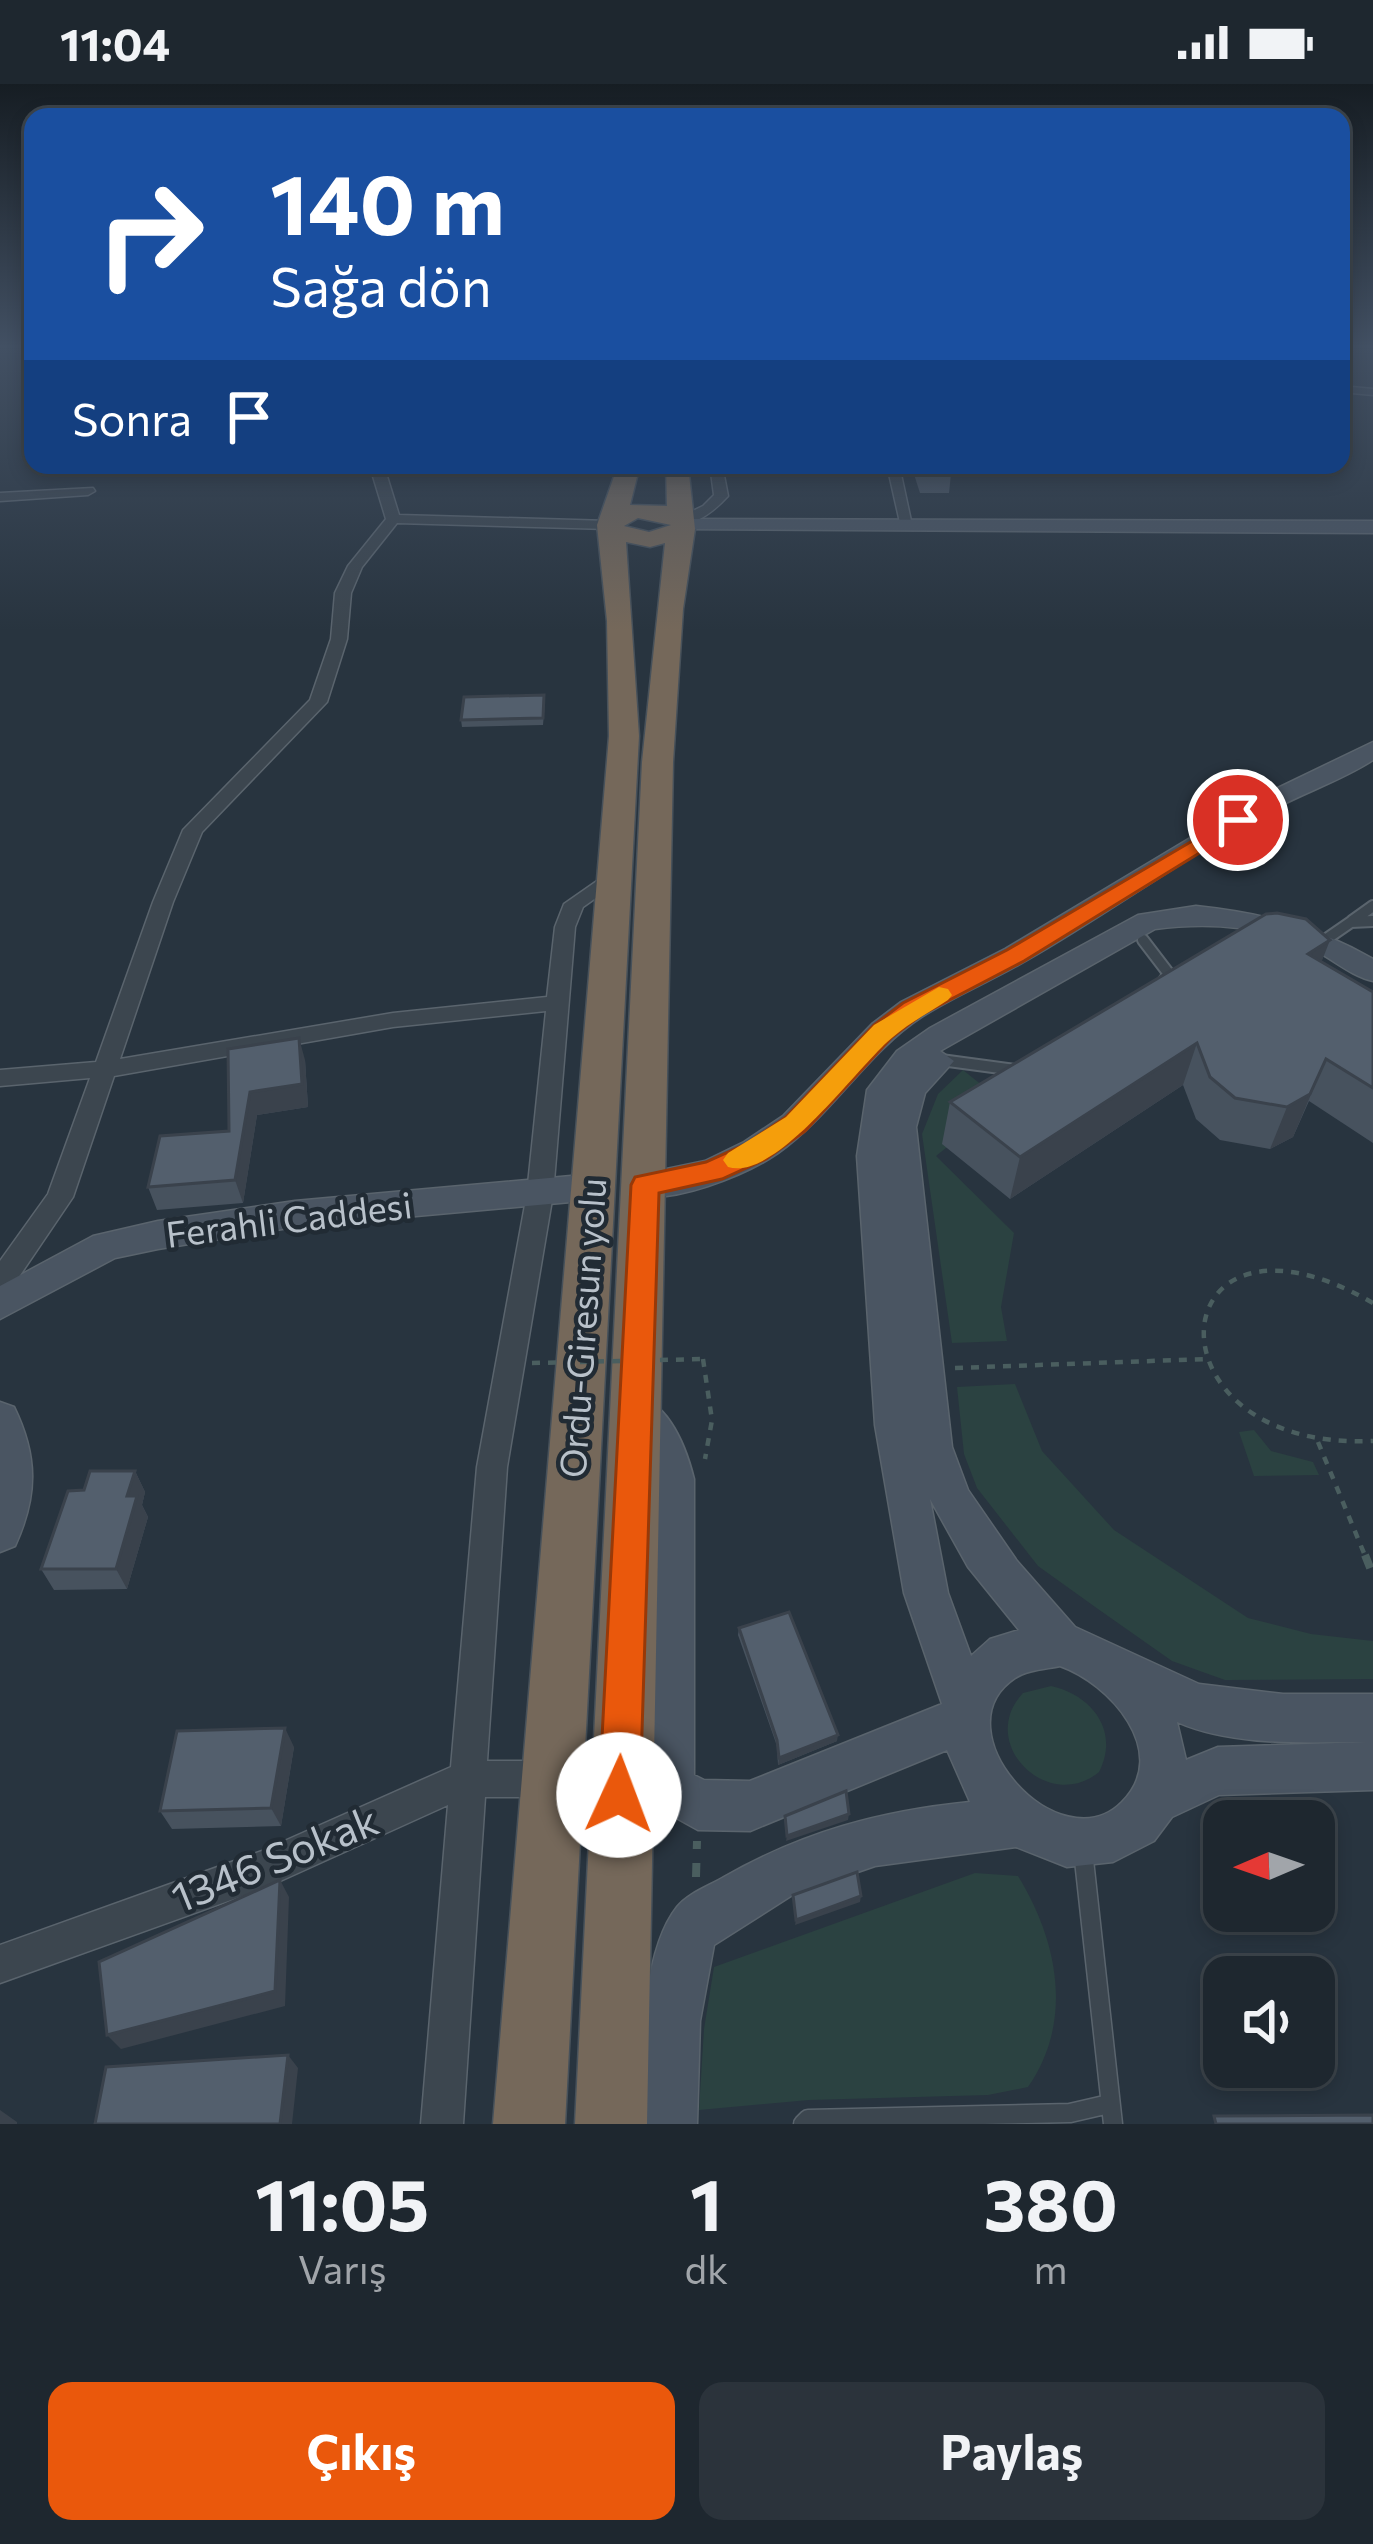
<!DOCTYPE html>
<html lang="tr">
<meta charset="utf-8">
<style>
body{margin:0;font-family:Commissioner,sans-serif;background:#2b333b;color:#f1f3f6;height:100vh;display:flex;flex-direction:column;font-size:45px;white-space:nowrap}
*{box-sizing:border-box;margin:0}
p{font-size:39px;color:#a1a5aa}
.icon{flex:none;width:66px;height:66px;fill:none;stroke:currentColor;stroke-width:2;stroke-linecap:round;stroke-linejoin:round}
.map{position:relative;height:2040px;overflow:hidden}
.details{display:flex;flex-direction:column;background:#1e272f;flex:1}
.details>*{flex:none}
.banner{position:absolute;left:24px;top:24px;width:1326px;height:366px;border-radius:24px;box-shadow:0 6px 18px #0003,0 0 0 3px #3c444b;background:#1a4fa0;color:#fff;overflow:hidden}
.needle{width:78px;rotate:268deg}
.tools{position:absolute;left:1203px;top:1716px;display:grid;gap:24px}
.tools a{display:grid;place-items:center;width:132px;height:132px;border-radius:24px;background:#1e272f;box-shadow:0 6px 18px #0003,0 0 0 3px #3c444b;font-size:60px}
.pin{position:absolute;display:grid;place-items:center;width:102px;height:102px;color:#fff;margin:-51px;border:6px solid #fff;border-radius:50%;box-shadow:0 3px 12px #0007}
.me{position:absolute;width:132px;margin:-66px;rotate:2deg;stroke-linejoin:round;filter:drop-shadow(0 0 9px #0008)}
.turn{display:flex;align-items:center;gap:42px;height:252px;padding:0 48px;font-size:54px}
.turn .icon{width:156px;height:156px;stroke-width:2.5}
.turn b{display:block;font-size:84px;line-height:102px}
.then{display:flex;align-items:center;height:114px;padding:0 48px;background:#0003;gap:24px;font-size:45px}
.eta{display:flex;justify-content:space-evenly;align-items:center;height:204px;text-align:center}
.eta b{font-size:72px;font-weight:700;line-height:84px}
.button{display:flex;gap:24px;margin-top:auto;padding:24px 48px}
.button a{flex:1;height:138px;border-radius:24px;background:#ea580c;color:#fff;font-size:48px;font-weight:700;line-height:138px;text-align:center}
.button a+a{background:#2b333b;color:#f1f3f6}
.status{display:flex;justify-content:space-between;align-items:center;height:84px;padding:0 60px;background:#1e272f;direction:ltr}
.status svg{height:33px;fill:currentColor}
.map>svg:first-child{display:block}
</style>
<div class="status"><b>11:04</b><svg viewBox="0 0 49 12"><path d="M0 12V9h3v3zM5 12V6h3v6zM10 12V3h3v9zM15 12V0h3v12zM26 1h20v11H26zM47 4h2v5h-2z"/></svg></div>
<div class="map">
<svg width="1373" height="2040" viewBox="0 0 1373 2040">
<rect width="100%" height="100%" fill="#28343f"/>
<!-- green -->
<path fill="#2b4241" d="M963,986L1003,1018L936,1072L1014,1149L1001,1223L1007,1257L952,1259L922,1050L938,1010Z
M1015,1300L1042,1367L1114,1446L1248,1534L1311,1550L1373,1557V1595L1225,1596L1172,1577L1098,1525L1038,1482L977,1404L964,1370L957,1303Z
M1254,1346L1271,1367L1313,1378L1319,1391L1254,1392L1239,1348Z
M1051,1602C1092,1611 1120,1647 1099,1688C1048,1730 976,1659 1023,1609Z
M975,1789L1018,1792C1058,1857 1074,1937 1028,2003L988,2011L809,2016L699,2026L704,1945L714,1883Z"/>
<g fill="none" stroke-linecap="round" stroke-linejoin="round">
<defs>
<path id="lane-far1" d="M1352,837L1373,822
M1143,856L1169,890L1161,900
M1322,858L1351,838L1373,837
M941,976L1015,986"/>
<path id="lane" d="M1083,1767L1113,2040
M803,2040L808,2035L1070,2029L1109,2020"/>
<path id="street" d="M1341,302L1373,305V311L1341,308Z
M376,381H388L386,389L399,431L609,437L616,441L609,445L397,439L362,483L351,509L347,555L327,618L202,748L173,818L120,975L393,929L547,913L555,843L564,820L607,790L614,788L624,794L583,823L575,843L553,1110L507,1383L487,1677H549L562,1682L567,1695L562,1708L549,1713H485L463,2040H421L448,1721L267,1803L0,1899V1861L262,1767L451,1683L477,1383L527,1110L546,927L393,943L114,992L73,1113L10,1206L0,1209V1177L48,1110L90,994L0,1002V986L96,978L153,818L183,746L310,616L331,555L335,509L348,482L386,435L372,389Z
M710,381H722L728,412C715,426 698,441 678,440V434L703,422L714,411Z
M887,381H899L913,446L901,443Z
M93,404L95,407L88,411L0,417V409Z"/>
<path id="secondary" d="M684,435L1373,437V449L677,445L674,441Z
M1373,658V676C1342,696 1308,707 1276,724C1190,769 1111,828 1027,876C993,896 956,911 923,932C867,968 833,1030 778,1069C746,1091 670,1122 633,1110L628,1101L633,1092L705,1077L744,1058L783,1032L872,940L901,918L1005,865L1257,714Z
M1196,822C1261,829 1316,842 1373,875V897C1351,892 1334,876 1314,866C1265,842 1209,838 1155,845L940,967L954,977L925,1009L916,1043L952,1363L968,1406L1017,1477L1075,1543L1199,1600L1283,1610H1373V1706L1219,1711L1172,1733L1154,1757L1113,1778L1067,1783L1016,1763L875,1782L794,1810L714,1861L700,1937L697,2040H639C642,1981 639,1871 677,1823C688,1809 709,1802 724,1793C803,1748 880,1727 970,1718L947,1666L750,1747L698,1746L660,1725L645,1689L643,1651L652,1395L647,1372L616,1329L622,1317C664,1302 686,1363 694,1395V1691L704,1696L750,1697L942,1620L904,1509L875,1341L857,1072L867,1006L897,967L930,944L1138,831ZM930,1415L968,1483L1019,1546L990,1555L971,1572L948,1509ZM1060,1582C1109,1599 1172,1668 1122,1718C1060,1781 937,1646 1015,1594C1027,1586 1046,1585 1060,1582ZM1177,1638C1234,1663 1306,1658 1367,1658L1218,1663L1186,1676Z
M593,1090L605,1094L610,1103L605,1112L593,1116L295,1143L158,1165L115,1174L0,1235V1202L93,1152L158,1137L295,1117Z
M0,1318L14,1323C38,1372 38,1412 15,1462L0,1468Z"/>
<path id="highway" d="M618,381H640L630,421L667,422L666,381H688L695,445L683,525L673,678L647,2040H575L642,678L665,459L650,463L626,458L639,652L565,2040H493L609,652L607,537L597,441ZM638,434L671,441L649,448L624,442Z"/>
</defs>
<!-- lane-far1 casing -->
<use href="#lane-far1" stroke="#5a646d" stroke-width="14"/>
<!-- lane casing -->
<use href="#lane" stroke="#5a646d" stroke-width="21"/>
<!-- street casing -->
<use href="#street" stroke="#5a646d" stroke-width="3"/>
<!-- secondary casing -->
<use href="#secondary" stroke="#5a646d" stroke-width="3"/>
<!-- highway casing -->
<use href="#highway" stroke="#47515a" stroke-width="3"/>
<!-- path-far1 -->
<path stroke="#4a5e5f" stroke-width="4.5" stroke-dasharray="8 8" stroke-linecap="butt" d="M1373,1219C1158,1095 1137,1368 1373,1357
M703,1275L712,1336L705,1375
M955,1284L1207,1275
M1318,1358L1366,1474"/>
<!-- path -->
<path stroke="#4a5e5f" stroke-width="8" stroke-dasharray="14 14" stroke-linecap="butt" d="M1365,1471L1373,1491
M696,1793L697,1757"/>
<!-- lane-far1 -->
<use href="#lane-far1" stroke="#3c464f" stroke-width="10"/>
<!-- lane -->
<use href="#lane" stroke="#3c464f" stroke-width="18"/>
<!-- street -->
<use href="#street" fill="#3c464f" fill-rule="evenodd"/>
<!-- secondary -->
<use href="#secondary" fill="#4a5562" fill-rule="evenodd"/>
<!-- highway -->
<use href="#highway" fill="#75685a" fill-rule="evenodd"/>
<!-- path-bridge -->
<path stroke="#4a5e5f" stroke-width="4.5" stroke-dasharray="8 8" stroke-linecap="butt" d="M532,1279L703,1275"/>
</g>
<!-- wall -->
<path fill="#47525e" d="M911,381H952L949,409H920Z
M545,618L543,641L462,643L461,636Z
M1330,856L1321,878L1373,908V1059L1309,1017L1293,1053L1270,1065L1220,1056L1196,1035L1183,1001L1010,1115L942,1060L950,1018Z
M305,976L308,1023L257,1031L243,1119L157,1126L148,1103L229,1047Z
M135,1387L145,1408L142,1421L148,1433L127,1505L54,1506L41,1485L84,1406Z
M739,1544L837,1657L778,1681L777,1662L738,1551Z
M294,1663L281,1742L172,1745L160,1727Z"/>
<!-- shaded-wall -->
<path fill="#3a424c" d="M1330,856L1314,897L1308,870Z
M299,954L305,976L308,1023L257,1031L243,1119L235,1096L250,1008Z
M1197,959L1183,1001L1010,1115L1020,1073Z
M1326,975L1293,1053L1270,1065L1287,1023Z
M135,1387L145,1408L142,1421L148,1433L127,1505L116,1485L127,1412Z
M285,1644L294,1663L281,1742L271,1724Z
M838,1651L837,1657L778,1681L779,1674Z
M849,1730L848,1736L786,1757L787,1752Z
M280,1796L289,1813L285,1922L121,1965L107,1951Z
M861,1812L860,1818L795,1841L796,1836Z
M288,1971L298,1984L292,2040H280Z
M0,2026L17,2038V2040H0Z"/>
<!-- building -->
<path fill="#535f6d" stroke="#3a424c" stroke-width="3" d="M544,611L543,634L461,636L464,613Z
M1277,829L1306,835L1330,856L1308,870L1373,908V1004L1326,975L1310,1010L1287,1023L1235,1014L1210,993L1197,959L1020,1073L950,1018L1266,830Z
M299,954L302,1000L250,1008L235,1096L148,1103L160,1052L229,1047L228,965Z
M90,1387H135L127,1412H137L116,1485H41L68,1407L84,1406Z
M789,1528L838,1651L779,1674L777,1656L739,1544Z
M285,1644L271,1724L160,1727L177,1647Z
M846,1707L849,1730L787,1752L785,1732Z
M857,1788L861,1812L796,1836L793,1811Z
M280,1796L275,1907L107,1951L99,1878Z
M288,1971L280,2040H95L106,1983Z
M1373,2031V2040H1216L1214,2032Z"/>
<!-- sky -->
<linearGradient id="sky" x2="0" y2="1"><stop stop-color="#161d23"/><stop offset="0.48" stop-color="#425063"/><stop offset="1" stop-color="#425063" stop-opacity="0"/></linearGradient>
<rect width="1373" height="547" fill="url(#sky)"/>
<!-- route -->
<path fill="#ea580c" stroke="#983908" stroke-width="3" d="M1238,730L1245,732V741L1024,877L921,931L892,953L805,1047L766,1075L722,1095L659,1109L640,1711L634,1726L619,1732L605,1726L599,1711L631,1101L635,1093L706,1078L746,1060L786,1033L874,941L903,919L1007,866Z"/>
<!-- slow -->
<path fill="#f59e0b" d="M939,903L948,905L952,911L948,916C930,928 909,939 893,953C858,981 777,1098 728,1083L723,1076L728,1069L786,1033L874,941Z"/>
<g text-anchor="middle" stroke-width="9" stroke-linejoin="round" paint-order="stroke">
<!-- street labels -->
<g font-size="36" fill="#b8c1ca" stroke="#212b34">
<text transform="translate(289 1136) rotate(-7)" y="13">Ferahli Caddesi</text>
<text transform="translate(583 1244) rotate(-86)" y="13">Ordu-Giresun yolu</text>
</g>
<!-- near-street labels -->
<g font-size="42" fill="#b8c1ca" stroke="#212b34">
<text transform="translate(275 1775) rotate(-22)" y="15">1346 Sokak</text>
</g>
</g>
</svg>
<div class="tools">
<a><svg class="needle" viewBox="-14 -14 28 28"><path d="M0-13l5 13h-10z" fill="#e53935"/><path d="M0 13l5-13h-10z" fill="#a1a5aa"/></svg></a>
<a><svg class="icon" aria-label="sound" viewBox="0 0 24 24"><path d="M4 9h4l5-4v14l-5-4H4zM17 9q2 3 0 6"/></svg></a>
</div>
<div class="pin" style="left:1238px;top:736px;background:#d93025"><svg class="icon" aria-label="arrive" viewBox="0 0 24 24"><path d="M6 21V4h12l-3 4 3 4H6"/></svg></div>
<svg class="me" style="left:619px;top:1711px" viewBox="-20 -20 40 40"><circle r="19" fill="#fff"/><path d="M0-13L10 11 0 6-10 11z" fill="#ea580c"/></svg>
<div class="banner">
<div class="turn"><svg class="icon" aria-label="right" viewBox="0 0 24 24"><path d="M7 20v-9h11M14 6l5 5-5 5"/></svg><div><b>140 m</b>Sağa dön</div></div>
<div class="then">Sonra<svg class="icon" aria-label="arrive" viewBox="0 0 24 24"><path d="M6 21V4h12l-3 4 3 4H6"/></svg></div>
</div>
</div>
<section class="details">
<div class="eta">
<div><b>11:05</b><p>Varış</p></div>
<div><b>1</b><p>dk</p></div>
<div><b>380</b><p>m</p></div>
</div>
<div class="button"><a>Çıkış</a><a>Paylaş</a></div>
</section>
